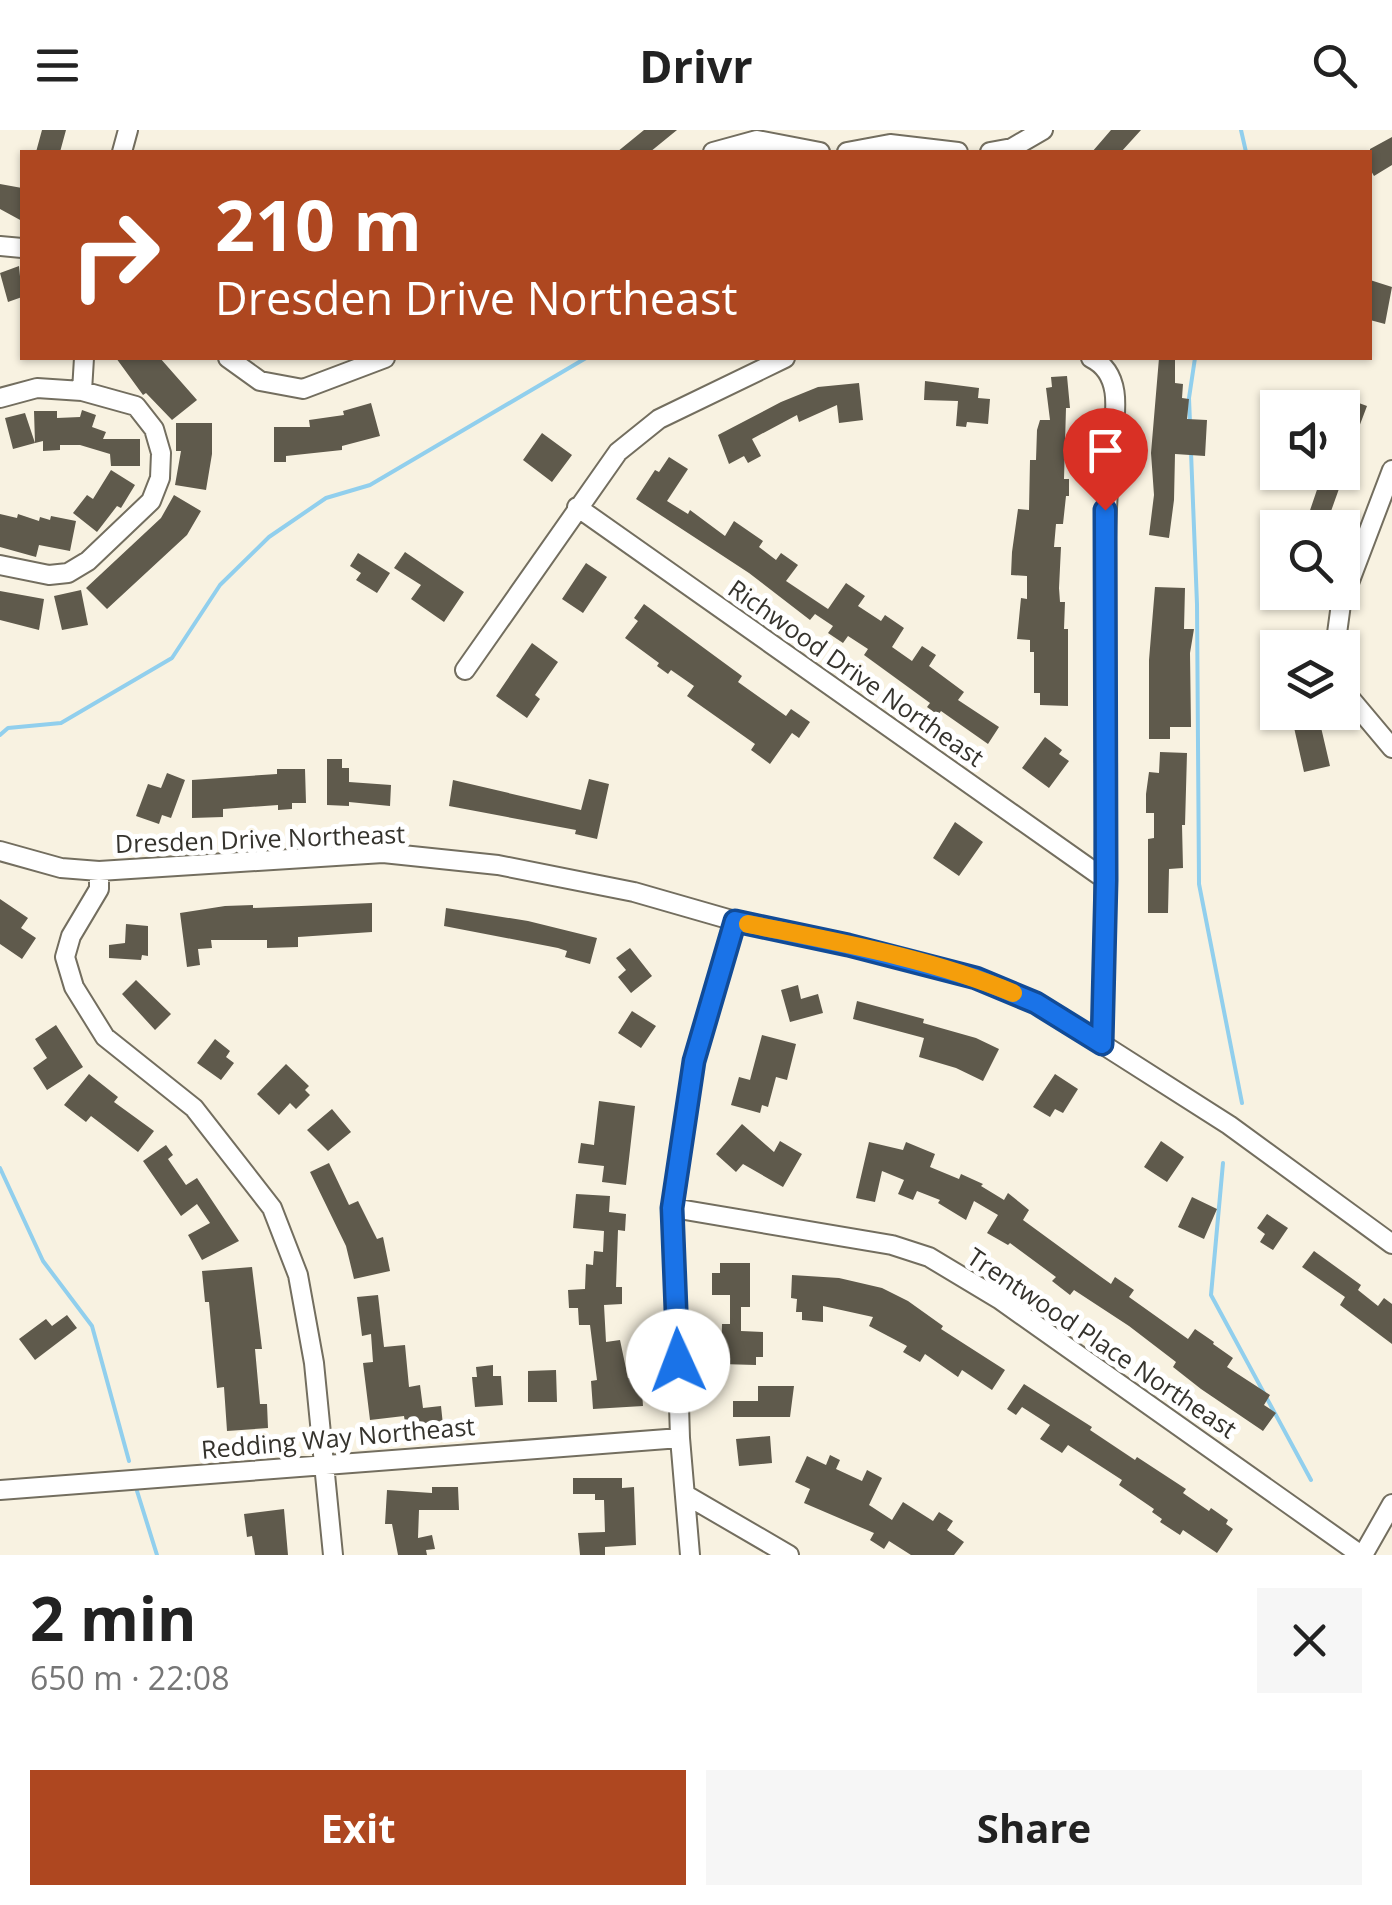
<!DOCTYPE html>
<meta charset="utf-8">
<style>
body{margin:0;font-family:"Open Sans",sans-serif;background:#f6f6f6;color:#222;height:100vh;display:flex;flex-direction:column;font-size:38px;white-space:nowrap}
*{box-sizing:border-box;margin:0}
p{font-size:32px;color:#767676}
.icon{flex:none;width:55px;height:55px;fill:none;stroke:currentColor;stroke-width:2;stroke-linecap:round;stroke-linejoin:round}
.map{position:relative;height:1425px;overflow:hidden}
.drawer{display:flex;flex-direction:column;background:#fff;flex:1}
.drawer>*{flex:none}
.banner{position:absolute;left:20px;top:20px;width:1352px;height:210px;border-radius:0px;box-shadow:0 2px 8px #0004;background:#ae4720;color:#fff;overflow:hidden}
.tools{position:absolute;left:1260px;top:260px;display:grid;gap:20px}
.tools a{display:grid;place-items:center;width:100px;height:100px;border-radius:0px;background:#fff;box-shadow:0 2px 8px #0004;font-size:50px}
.pin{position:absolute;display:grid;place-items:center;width:85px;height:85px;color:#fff;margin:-102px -42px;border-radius:50% 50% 50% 0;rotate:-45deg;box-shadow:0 0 10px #0007}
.pin .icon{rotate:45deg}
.me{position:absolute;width:110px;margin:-55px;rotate:358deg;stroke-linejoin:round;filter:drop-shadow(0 0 8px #0008)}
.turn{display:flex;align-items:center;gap:35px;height:210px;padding:0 30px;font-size:45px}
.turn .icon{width:130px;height:130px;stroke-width:2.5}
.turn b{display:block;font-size:70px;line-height:85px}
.round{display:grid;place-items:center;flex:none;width:105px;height:105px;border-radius:0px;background:#f6f6f6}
.head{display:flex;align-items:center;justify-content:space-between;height:170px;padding:0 30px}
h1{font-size:60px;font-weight:700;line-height:75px}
.button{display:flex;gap:20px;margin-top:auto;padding:20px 30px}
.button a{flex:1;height:115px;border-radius:0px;background:#ae4720;color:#fff;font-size:40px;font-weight:700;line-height:115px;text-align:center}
.button a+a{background:#f6f6f6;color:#222}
header{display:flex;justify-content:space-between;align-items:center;height:130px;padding:0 30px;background:#fff;font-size:45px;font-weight:700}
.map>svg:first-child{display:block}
</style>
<header><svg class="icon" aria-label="menu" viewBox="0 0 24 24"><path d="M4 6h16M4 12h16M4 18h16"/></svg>Drivr<svg class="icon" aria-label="search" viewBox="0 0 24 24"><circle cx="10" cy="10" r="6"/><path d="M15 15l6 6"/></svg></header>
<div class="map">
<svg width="1392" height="1425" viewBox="0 0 1392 1425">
<rect width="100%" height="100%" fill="#f8f2e1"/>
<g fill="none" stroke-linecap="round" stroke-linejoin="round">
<!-- stream -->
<path stroke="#91cfed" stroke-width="4" d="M1241,0L1246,22
M1190,293L1189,268L1195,228
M1191,322L1197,474L1199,754L1242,973
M0,605L8,598L61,593L172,528L220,455L269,407L326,368L370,355L586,228
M1223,1033L1211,1165L1311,1350
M0,1038L43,1131L92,1196L129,1331
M137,1361L157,1425"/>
</g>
<!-- building -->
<path fill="#5f5a4c" d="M42,0H66L60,22H36Z
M644,0H677L650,22H617Z
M1111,0H1141L1121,22H1092Z
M1392,7V35L1374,46L1370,39V19Z
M0,54L22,58V91L0,79Z
M19,136L22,167L8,172L0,143Z
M1370,150L1392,157L1385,194L1370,190Z
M116,228H160L197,270L172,290L146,263L143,265Z
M1159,228H1175V253L1183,254L1182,268L1189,269L1187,289L1207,290L1205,326L1175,324L1174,370L1169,408L1149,405L1154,365L1151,323Z
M1067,246L1070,278H1066L1064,349H1069V366H1066L1063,394H1056L1054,417H1061L1059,458L1060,472H1065L1064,499H1068V576L1040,575V563H1034V522H1030V510L1017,509L1021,468L1027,469V446L1011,445L1012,422L1018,379L1029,380L1030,330H1036L1037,300L1040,290H1050L1046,258L1052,257L1051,247Z
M925,251L979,258L978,268L990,269L988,294L967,292L966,297L956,296L958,271L924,270Z
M859,253L863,290L839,293L837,275L799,292L797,285L752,309L761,326L748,333L744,326L729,334L718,305L781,272L818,257Z
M1348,269L1367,276L1353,313L1342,309V282Z
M371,273L380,306L342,316V320L286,326V332H274V297H310L309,290L344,285L343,281Z
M82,280L96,285L92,297L106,302L103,309H140V336H111L110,324L80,315H60V320L43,321V311L35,313L34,281H57V288L80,287Z
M25,283L35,313L13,319L5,288Z
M176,293H212V324L206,360L175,355L181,321H176Z
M542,303L572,325L552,352L523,330Z
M669,327L688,339L667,371L688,384L690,380L725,406L734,391L763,411L759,417L776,430L781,423L798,435L786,451L828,479L846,453L865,466L858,476L881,491L885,485L904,498L892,517L912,531L922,516L936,525L929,536L964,562L958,570L999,597L988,614L941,581L938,585L927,577L930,573L864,525L868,519L848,506L843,513L828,503L833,496L815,484L810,490L749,443L636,369L655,340L659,342Z
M111,340L135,355L121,378L117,376L97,402L73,383L87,365L93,369Z
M1323,342H1345L1325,398H1304Z
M174,365L201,381L187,405L107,479L86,458L161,388Z
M0,384L17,388L18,384L39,391L40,387L50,390L51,386L76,391L70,421L39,415L36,427L0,417Z
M405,422L464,462L444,492L411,469L421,455L394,438Z
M358,423L390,443L377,463L356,450L361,443L350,436Z
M586,433L607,447L583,483L562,469Z
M1155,457L1185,458L1184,499H1194L1190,523L1191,597H1170V609H1149V530Z
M81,460L88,495L62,500L54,466Z
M0,461L44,469L39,500L0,490Z
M644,474L742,546L738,552L786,586L791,579L810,592L799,608L792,603L770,634L751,620L755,614L687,566L694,556L671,540L668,544L657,536L659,533L625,508L638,491L634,488Z
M532,513L558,532L535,565L540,569L527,588L496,566Z
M1307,589L1309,596L1320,593L1330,636L1304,642L1293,593Z
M1045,607L1062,620L1059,624L1069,631L1049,658L1022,638Z
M1160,622L1187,623L1185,695H1182L1183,738L1169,739L1168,783H1148V709L1154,708V683H1146V664L1149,642L1159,643Z
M327,629H342V638H349V652L391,655L390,676L349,672V676L327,675Z
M277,639H305L306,673H292V679L278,680V675L223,679V687L192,688V650L277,644Z
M167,643L185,650L171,688L162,685L159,694L136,686L148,654L161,658Z
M589,649L609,654L597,709L575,704L576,700L449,676L453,650L581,680Z
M955,692L983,712L959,746L933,728Z
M0,769L28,788L21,798L36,808L22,829L0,814Z
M372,773V802L298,807V817L267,818V810H211L212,818L198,819L200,835L187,837L180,783L225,776L253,775V778Z
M446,778L528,791L597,808L590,834L565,827L567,821L558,818L444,796Z
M126,794L148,796V826L142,825L141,830L109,828V815L125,813Z
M630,818L652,846L631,863L618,847L626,840L616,828Z
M136,850L171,884L155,900L122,864Z
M798,855L801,869L818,864L823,883L790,892L781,860Z
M857,871L924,889L923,893L976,908L999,919L983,951L956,938L919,927L924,908L853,889Z
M632,881L656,896L641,918L618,903Z
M56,895L83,937L47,960L33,938L47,928L35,909Z
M762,905L796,914L787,950L776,947L768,977L762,975L760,983L731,975L739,947L750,950Z
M215,909L230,921L226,927L234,933L221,950L197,933Z
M286,934L309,956L305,960L310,965L296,979L290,973L279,985L257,964Z
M89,944L118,967L114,972L154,1001L138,1022L91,986L86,992L64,975Z
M1055,944L1078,959L1063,983L1055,979L1050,987L1033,977Z
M599,971L635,976L626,1055L602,1052L604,1036L578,1033L581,1013L594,1015Z
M332,979L351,1002L328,1021L307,1000Z
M742,994L774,1022L780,1011L802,1024L783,1057L743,1034L736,1042L716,1024Z
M1161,1011L1184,1027L1167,1052L1144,1037Z
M869,1012L903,1020L906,1012L935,1024L930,1037L959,1049L961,1044L983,1054L981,1056L1004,1070L1008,1063L1029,1080L1023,1090L1090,1139L1111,1154L1115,1147L1134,1160L1129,1167L1188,1209L1195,1199L1214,1212L1213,1214L1233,1228L1227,1237L1270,1265L1264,1275L1276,1283L1263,1301L1201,1259L1173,1237L1176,1232L1129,1196L1074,1160L1070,1165L1052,1151L1056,1147L1010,1113L1008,1115L987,1103L998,1085L974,1071L966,1090L938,1073L940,1070L917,1061L913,1070L898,1064L904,1050L882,1041L875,1072L856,1068Z
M166,1015L173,1025L168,1029L186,1055L197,1048L239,1111L202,1130L188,1105L210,1093L197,1074L181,1086L143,1031Z
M329,1033L349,1075L358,1071L377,1109L383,1107L390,1141L354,1149L346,1116L310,1042Z
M576,1064L610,1066L609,1082L626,1084L625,1101L618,1100L616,1157H622V1174L604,1175L606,1212L620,1210L628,1248L641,1247L643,1276L593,1279L591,1251L597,1250L590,1195H579L578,1178H569L568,1160L585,1159L586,1134L593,1135L594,1121L603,1122L604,1101L573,1098Z
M1192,1067L1217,1079L1204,1109L1178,1097Z
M1267,1084L1288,1098L1273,1120L1260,1112L1265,1104L1257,1098Z
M1314,1121L1361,1155L1358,1160L1378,1176L1384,1168L1392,1174V1214L1340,1175L1345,1167L1302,1137Z
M720,1133H750V1177H741V1201L763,1202V1227H756V1235L721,1234L722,1194H730V1165H712V1143H720Z
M252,1137L262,1219H255L260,1274H267L268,1298L227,1301L224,1257L217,1258L209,1172H205L202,1141Z
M792,1145L839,1148L882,1158L908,1171L943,1196L941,1199L1005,1240L992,1260L962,1240L958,1247L925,1224L920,1232L903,1222L907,1216L869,1196L873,1187L823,1176V1192L802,1190V1182H796L797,1169L791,1168Z
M378,1165L384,1217L405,1215L409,1257L420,1255L423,1278L441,1276L443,1295L406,1299L404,1286L370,1290L363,1233L373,1232L371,1204L362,1206L357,1167Z
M67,1185L77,1198L35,1230L19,1209L46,1189L52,1196Z
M493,1235V1246H501L503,1275L475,1277L472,1247H477L476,1237Z
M556,1240L557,1272H528V1241Z
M1024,1254L1092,1297L1090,1300L1135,1330L1137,1327L1186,1359L1183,1363L1209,1381L1211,1378L1228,1390L1226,1394L1233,1399L1217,1423L1183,1400L1180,1405L1160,1392L1162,1389L1152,1382L1154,1379L1119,1355L1122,1350L1068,1315L1062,1323L1040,1309L1050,1295L1022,1277L1016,1285L1007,1279Z
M758,1256H794L790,1287H733V1271H758Z
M770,1306L772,1333L739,1336L736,1309Z
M830,1325L840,1330L836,1339L862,1351L867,1340L882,1348L869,1375L892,1390L903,1372L933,1391L939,1382L953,1391L947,1400L964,1412L954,1425H911L889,1411L884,1419L870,1410L874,1403L804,1373L810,1359L795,1352L807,1326L826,1335Z
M573,1348H622V1358L634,1357L636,1415L605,1417V1425H580L578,1403L605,1402L604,1370H595V1364H573Z
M432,1357H458L459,1380H419L418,1408L432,1405L435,1419L426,1420L427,1425H398L392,1394H385L387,1360L432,1363Z
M284,1379L288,1425H255L252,1406L247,1407L244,1384Z"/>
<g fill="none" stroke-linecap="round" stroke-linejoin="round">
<defs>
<path id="minor" d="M122,22L128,0
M713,22L757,10L820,22
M847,22L890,14L958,22
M990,22L1012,18L1043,0
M0,116L22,118
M228,228L260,251L303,259L385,228
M1091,228C1126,245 1114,290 1111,323C1103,401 1106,479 1106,557C1105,676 1105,795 1102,914
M0,268L37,258L82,261
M577,377L1106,750
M0,435L49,445L68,443L88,431L151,371L160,348L161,323L154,299L136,276L82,261L84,228
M1335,518L1341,474L1392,340
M465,540L618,322L659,289L785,228
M1342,550L1350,568L1392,618
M0,721L61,738L99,741L383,723L498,735L634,762L735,791L848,815L976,848L1036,873L1102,914L1229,995L1392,1114
M99,741V759L71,806L65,827L74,857L105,907L194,978L272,1078L298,1145L314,1233L333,1425
M673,1078L892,1115L929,1127L999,1169L1361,1425
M0,1360L680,1308
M686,1365L789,1425
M690,1425L680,1308L673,1078L694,931L735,791
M1363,1425L1392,1374"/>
</defs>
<!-- minor casing -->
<use href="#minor" stroke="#736e5f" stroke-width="22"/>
<!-- minor -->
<use href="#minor" stroke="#fff" stroke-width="18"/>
</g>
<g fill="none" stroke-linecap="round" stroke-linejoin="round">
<defs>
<path id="route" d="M678,1231L672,1078L694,931L735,791L848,815L976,848L1036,873L1102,914L1106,750L1105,380"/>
</defs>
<!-- route casing -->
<use href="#route" stroke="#114b97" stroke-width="25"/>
<!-- route -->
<use href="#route" stroke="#1a73e8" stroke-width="18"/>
<!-- slow -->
<path stroke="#f59e0b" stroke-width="18" d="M748,794C837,812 930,828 1013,863"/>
</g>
<g text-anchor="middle" stroke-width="10" stroke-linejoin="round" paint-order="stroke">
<!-- street labels -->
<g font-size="25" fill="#35332d" stroke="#fff">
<text transform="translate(856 543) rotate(35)" y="9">Richwood Drive Northeast</text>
<text transform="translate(260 709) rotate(-2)" y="9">Dresden Drive Northeast</text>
<text transform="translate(1102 1213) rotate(34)" y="9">Trentwood Place Northeast</text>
<text transform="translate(338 1308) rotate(-5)" y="9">Redding Way Northeast</text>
</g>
</g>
</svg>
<div class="tools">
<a><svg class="icon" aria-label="sound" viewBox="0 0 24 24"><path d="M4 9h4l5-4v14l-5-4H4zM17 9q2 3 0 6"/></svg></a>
<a><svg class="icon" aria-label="search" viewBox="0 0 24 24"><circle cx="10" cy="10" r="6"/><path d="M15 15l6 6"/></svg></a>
<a><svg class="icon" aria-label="layers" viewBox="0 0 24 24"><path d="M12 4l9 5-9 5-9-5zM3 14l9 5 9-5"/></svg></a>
</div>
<div class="pin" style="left:1105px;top:380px;background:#d93025"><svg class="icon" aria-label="arrive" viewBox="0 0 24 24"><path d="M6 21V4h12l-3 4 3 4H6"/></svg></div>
<svg class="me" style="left:678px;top:1231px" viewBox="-20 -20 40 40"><circle r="19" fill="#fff"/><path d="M0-13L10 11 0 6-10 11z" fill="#1a73e8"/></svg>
<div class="banner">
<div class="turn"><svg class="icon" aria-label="right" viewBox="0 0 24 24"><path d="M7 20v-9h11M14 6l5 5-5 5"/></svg><div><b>210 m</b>Dresden Drive Northeast</div></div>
</div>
</div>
<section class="drawer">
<div class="head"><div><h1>2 min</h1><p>650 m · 22:08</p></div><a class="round"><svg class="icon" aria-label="close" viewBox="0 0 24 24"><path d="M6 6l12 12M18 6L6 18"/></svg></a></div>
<div class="button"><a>Exit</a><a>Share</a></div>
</section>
